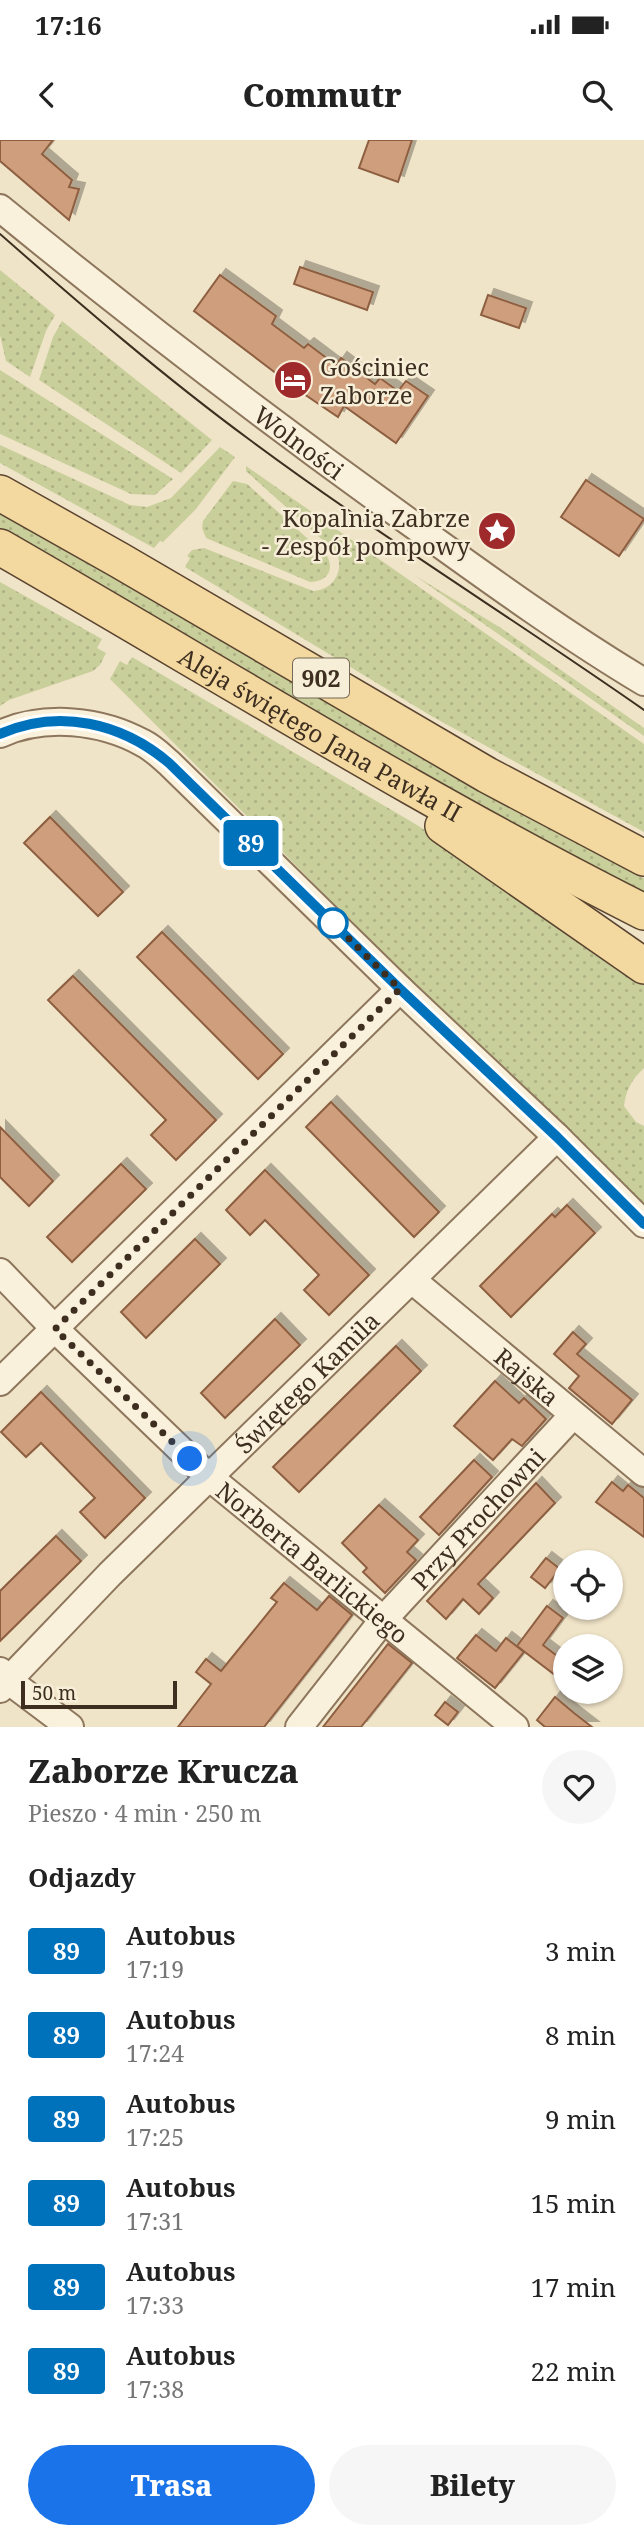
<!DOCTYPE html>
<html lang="pl">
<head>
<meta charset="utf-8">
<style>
	:root { --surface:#fff; --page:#f6f6f6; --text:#222; --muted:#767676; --accent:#1a73e8 }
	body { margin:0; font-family:"Noto Serif",serif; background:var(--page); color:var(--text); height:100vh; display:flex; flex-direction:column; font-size:26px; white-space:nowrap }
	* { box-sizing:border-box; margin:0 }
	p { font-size:23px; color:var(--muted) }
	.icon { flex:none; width:38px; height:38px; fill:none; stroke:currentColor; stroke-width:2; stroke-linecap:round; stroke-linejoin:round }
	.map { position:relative; height:1587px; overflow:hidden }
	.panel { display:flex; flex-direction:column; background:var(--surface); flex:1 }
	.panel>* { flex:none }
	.badge { padding:0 14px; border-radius:5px; font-size:24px; line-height:46px }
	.controls { position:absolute; left:553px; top:1410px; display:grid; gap:14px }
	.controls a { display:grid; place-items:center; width:70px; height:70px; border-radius:50%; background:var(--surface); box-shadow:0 2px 5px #0004; font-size:35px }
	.scale { position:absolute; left:21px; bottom:18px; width:156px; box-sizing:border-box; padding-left:7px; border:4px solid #3d2e20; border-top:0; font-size:19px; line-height:24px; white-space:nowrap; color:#3d2e20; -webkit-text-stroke:5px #f7eed8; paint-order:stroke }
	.you { position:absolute; width:35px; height:35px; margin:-18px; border:5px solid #fff; border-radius:50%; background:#1a73e8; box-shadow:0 0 0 10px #1a73e833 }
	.map>.badge { position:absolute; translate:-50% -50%; box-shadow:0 0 0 4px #fff }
	h2 { padding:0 28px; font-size:26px; line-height:63px }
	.round { display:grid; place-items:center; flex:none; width:74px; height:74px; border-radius:37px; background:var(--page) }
	.headline { display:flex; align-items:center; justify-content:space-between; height:119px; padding:0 28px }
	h1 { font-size:33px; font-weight:800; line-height:52px }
	.button { display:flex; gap:14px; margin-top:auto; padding:14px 28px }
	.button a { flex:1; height:80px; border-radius:42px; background:var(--accent); color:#fff; font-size:28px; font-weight:800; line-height:80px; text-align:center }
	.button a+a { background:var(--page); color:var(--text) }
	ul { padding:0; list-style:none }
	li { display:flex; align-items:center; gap:21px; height:84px; padding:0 28px }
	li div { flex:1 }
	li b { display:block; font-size:26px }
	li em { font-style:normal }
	li .badge { min-width:77px; font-weight:700; text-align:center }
	.status { display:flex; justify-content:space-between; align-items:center; height:49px; padding:0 35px; background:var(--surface); direction:ltr }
	.status svg { height:19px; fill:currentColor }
	header { display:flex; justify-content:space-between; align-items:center; height:91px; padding:0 28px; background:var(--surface); font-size:32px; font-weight:800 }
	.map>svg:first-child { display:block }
</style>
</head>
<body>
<div class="status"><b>17:16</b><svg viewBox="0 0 49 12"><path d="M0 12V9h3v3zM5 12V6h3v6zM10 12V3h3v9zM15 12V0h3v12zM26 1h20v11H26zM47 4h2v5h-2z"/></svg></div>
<header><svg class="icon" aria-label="back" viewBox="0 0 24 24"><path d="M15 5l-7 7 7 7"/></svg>Commutr<svg class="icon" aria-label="search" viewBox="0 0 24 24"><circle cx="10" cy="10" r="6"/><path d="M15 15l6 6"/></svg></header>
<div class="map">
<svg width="644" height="1587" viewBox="0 0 644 1587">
	<defs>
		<pattern id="grass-dots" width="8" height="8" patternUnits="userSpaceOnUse" patternTransform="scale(1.75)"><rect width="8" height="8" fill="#c9cf9b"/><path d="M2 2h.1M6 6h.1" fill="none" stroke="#aeb285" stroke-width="1.8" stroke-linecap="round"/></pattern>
		<filter id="shadow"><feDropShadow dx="6" dy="-6" stdDeviation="0" flood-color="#0004"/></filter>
	</defs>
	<rect width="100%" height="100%" fill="#f0e4c8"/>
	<g fill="url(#grass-dots)">
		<polygon points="0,130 55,175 46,191 30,237 6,221 0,195"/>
		<polygon points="62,181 212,300 181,333 39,240 53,197"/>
		<polygon points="0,230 173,339 155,355 131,354 0,294"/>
		<polygon points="0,305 130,365 147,367 171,358 220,307 235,317 196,369 163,402 160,401 154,408 0,323"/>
		<path d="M 246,326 L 644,604 L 644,692 L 433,577 L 185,427 L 190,418 L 187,416 L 192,410 L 204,408 L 313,451 C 333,450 344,432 337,413 L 246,331 Z"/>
		<path d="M 233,341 L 247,344 L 327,416 C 335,431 326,442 310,442 L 206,398 L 202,388 L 203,381 Z"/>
		<path d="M 0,374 C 217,491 424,626 644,738 L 644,755 L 544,704 L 0,391 Z"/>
		<polygon points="414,435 501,488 644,588 644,596"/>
		<polygon points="0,442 102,499 97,508 106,513 100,525 93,531 9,560 0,566"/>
		<path d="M 132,517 L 417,685 L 644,835 L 644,928 C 632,939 626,950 624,966 L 636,982 L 644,986 L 644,1071 L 467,897 L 110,539 L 120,521 L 127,525 Z"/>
	</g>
	<g fill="#cf9f7d" stroke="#8d5f41" stroke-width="2" filter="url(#shadow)">
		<polygon points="0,0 53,0 42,14 72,40 69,47 79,49 69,80 0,21"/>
		<polygon points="369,0 412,0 398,42 359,28"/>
		<polygon points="300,127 373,152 367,170 294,144"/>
		<polygon points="220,135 276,176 272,184 304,208 308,204 336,225 341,218 375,244 380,238 398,251 406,241 428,256 396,303 344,266 338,277 298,250 194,171"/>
		<polygon points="488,155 526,168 519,188 481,175"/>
		<polygon points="586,340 644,379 619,416 561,377"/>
		<polygon points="50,677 123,752 98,776 24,703"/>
		<polygon points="162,792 283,914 258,939 137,817"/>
		<polygon points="73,836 216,980 176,1020 151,995 166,980 48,860"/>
		<polygon points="331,962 439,1072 414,1097 306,987"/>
		<polygon points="0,987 53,1041 29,1066 0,1037"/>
		<polygon points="121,1024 146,1049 72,1122 47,1097"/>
		<polygon points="265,1030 369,1135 329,1175 304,1150 319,1135 265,1080 250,1095 226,1070"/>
		<polygon points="567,1065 595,1093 511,1177 480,1146 552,1074 555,1077"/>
		<polygon points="195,1099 220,1124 146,1198 121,1172"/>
		<polygon points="275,1179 300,1205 225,1278 201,1253"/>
		<polygon points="573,1192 586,1204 577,1214 632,1260 612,1284 569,1248 579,1236 554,1214"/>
		<polygon points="396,1206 421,1231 299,1352 273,1327"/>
		<polygon points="495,1241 519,1263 524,1258 546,1279 522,1306 512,1299 493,1320 454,1286"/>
		<polygon points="41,1252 145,1358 105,1398 80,1372 95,1358 41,1303 26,1317 1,1292"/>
		<polygon points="474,1320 492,1337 439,1395 420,1377"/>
		<polygon points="612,1342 623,1351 628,1345 644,1358 644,1397 596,1362"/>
		<polygon points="536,1343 555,1363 478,1444 493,1458 479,1474 463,1459 446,1479 427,1461"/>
		<polygon points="379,1365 418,1400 407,1412 416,1420 385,1453 363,1432 367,1428 342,1403"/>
		<polygon points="56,1396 81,1421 0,1501 0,1451"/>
		<polygon points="546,1418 560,1429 545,1448 531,1437"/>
		<polygon points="284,1443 317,1470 329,1456 352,1475 264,1587 178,1587 211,1544 196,1532 206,1519 221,1531 277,1462 271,1458"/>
		<polygon points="547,1466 563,1478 543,1505 565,1522 555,1535 517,1506"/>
		<polygon points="476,1495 496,1511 506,1498 524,1512 495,1548 457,1518"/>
		<polygon points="388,1504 412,1523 381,1562 361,1587 323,1587"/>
		<polygon points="555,1557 574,1573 592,1587 545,1587 537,1580"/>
		<polygon points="445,1562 458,1572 448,1585 435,1575"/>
	</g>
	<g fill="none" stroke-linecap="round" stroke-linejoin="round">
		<defs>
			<g id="minor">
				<path id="s1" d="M 0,68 C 134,178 271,283 412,384 C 487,438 564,494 644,542"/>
				<path d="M 0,594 C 45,574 101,580 143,603 C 153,608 161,616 169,623 L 400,849 L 557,997 L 644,1084"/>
				<path id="s2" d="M 0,1132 L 55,1189 L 209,1337 L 515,1587"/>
				<path id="s3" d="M 412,1140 L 644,1333"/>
				<polyline points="0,1242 400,849"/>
				<polyline points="0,1531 9,1541 70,1587"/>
				<path id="s4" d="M 0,1549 L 110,1434 L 557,997"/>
				<path id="s5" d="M 299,1587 L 383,1480 L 573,1275"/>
			</g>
			<g id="major">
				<polyline points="0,353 119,420 487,635 644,718"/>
				<path id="s6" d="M 0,407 C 214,530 423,661 644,772"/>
				<polyline points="443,686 644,826"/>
			</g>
		</defs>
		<use href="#minor" stroke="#8d765c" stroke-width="30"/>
		<use href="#major" stroke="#5b4430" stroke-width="38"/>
		<use href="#minor" stroke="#faf1dc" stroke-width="26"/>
		<use href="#major" stroke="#f3d9a0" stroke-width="35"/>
		<path stroke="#3d2e20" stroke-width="2" d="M 0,94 C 81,165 163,236 250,300 C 378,395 514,479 644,570"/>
	</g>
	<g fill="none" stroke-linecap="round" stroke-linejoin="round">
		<defs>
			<path id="line" d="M 0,594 C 59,568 122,583 169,623 L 400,849 L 557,997 L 644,1084"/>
		</defs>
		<use href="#line" stroke="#fff" stroke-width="16"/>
		<use href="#line" stroke="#0072bc" stroke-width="10"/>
		<polyline stroke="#3d2e20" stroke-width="7" stroke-dasharray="0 12.6" points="190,1319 55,1189 400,849 333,783"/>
	</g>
	<defs>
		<symbol id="hotel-disc" viewBox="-11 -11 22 22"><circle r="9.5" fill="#9e2a2b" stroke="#f7eed8"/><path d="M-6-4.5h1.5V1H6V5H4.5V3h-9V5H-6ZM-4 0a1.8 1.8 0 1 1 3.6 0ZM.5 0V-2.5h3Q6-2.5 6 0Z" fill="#fff"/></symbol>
		<symbol id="sight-disc" viewBox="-11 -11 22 22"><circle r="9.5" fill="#9e2a2b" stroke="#f7eed8"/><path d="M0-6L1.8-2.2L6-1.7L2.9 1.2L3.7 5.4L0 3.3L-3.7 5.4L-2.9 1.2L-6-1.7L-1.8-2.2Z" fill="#fff"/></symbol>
	</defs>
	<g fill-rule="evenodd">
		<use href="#hotel-disc" x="271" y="218" width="44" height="44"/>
		<use href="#sight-disc" x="475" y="369" width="44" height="44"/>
	</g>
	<circle fill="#fff" stroke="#0072bc" stroke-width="3.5" cx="333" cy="783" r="14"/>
	<g text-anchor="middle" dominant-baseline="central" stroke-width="5" stroke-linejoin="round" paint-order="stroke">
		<rect fill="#f7eed8" stroke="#756857" stroke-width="2" x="293" y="518.5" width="56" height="39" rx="5"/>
		<g font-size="23" font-weight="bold" fill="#3d2e20">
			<text x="321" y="538">902</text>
		</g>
		<g font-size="24" fill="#3d2e20" stroke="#f7eed8" text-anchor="start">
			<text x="320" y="226">Gościniec<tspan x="320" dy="28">Zaborze</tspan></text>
			<text x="470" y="377" text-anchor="end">Kopalnia Zabrze<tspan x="470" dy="28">- Zespół pompowy</tspan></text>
		</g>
		<g font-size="24" fill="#3d2e20" stroke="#f7eed8">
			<text stroke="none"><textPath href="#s1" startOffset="380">Wolności</textPath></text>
			<text stroke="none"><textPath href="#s6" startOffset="371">Aleja świętego Jana Pawła II</textPath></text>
			<text stroke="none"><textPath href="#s3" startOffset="150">Rajska</textPath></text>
			<text stroke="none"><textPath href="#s4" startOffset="434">Świętego Kamila</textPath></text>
			<text stroke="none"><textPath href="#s5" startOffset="275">Przy Prochowni</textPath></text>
			<text stroke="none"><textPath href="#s2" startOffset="427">Norberta Barlickiego</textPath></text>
		</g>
	</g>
</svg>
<div class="controls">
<a><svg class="icon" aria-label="locate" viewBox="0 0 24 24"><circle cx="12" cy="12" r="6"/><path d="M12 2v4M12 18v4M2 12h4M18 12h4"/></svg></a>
<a><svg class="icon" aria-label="layers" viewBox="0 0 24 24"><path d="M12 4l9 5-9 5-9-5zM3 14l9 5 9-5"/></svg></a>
</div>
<div class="scale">50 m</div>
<div class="you" style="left:190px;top:1319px"></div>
<b class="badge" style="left:251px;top:703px;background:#0072bc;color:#fff">89</b>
</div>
<section class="panel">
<div class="headline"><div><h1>Zaborze Krucza</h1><p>Pieszo · 4 min · 250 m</p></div><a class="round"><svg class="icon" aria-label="heart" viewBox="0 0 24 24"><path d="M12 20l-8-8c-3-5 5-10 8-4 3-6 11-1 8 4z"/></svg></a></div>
<h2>Odjazdy</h2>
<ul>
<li><span class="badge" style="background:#0072bc;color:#fff">89</span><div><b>Autobus</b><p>17:19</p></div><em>3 min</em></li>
<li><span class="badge" style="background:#0072bc;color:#fff">89</span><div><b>Autobus</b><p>17:24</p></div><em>8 min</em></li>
<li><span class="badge" style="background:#0072bc;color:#fff">89</span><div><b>Autobus</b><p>17:25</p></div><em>9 min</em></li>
<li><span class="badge" style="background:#0072bc;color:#fff">89</span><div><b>Autobus</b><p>17:31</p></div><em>15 min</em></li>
<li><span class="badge" style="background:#0072bc;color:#fff">89</span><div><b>Autobus</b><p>17:33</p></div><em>17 min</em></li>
<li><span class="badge" style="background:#0072bc;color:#fff">89</span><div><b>Autobus</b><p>17:38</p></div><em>22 min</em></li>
</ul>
<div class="button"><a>Trasa</a><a>Bilety</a></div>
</section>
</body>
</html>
